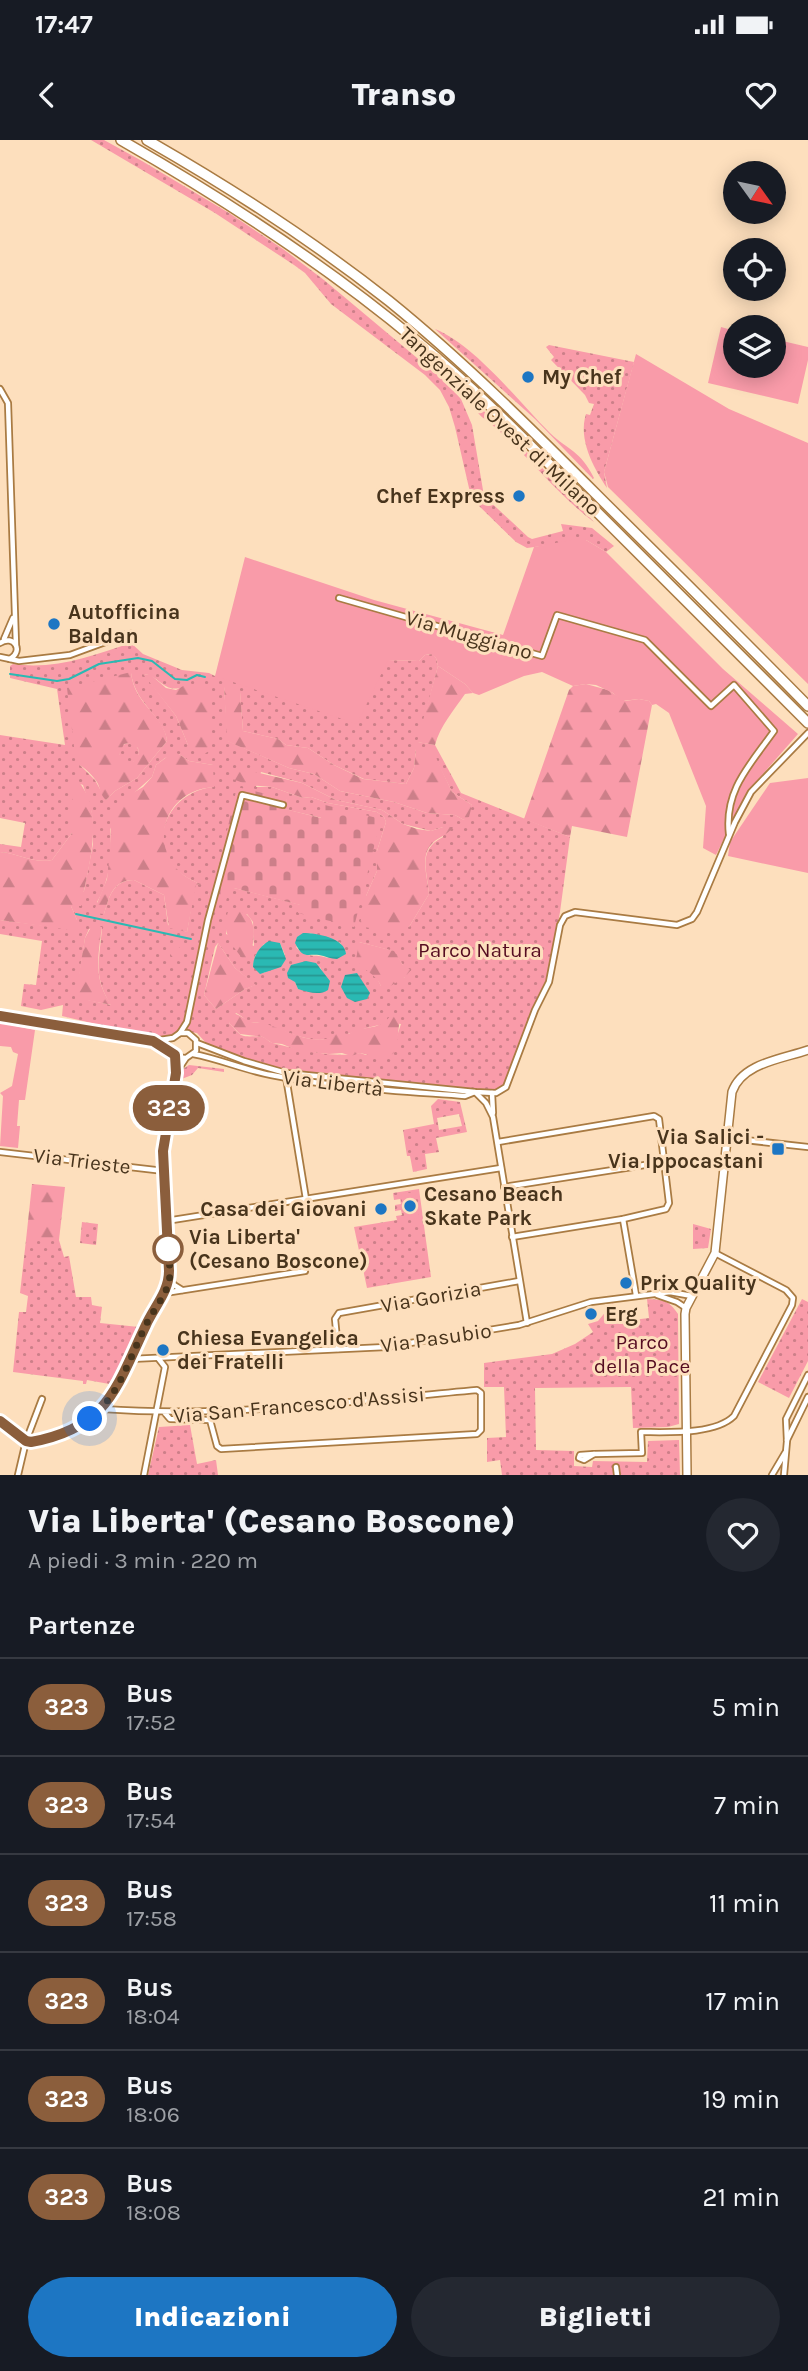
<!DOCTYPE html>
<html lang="it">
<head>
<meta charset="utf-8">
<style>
	:root { --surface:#171b24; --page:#242831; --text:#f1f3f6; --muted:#9ea1a6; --line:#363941; --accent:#1d76c3 }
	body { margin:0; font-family:Karla,sans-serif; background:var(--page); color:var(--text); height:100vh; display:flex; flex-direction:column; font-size:26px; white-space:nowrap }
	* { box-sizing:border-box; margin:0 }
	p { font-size:23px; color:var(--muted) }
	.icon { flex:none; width:38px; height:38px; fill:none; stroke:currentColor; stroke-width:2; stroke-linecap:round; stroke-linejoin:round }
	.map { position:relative; height:1335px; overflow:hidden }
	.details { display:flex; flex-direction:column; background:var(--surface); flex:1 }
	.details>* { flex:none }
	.badge { padding:0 14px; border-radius:23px; font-size:24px; line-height:46px }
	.needle { width:46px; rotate:123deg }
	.tools { position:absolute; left:723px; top:21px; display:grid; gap:14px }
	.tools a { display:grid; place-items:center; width:63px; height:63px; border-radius:50%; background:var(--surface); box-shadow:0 4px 18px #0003; font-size:35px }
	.you { position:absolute; width:35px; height:35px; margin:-18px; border:5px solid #fff; border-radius:50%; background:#1a73e8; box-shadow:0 0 0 10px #1a73e833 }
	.map>.badge { position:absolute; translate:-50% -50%; box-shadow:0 0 0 4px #fff }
	h2 { padding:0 28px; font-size:26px; line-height:63px }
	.round { display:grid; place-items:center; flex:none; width:74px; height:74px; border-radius:37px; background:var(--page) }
	.head { display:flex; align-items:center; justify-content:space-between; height:119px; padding:0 28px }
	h1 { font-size:33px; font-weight:800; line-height:52px }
	.cta { display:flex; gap:14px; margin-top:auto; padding:14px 28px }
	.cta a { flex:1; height:80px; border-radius:42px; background:var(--accent); color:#fff; font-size:28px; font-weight:800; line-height:80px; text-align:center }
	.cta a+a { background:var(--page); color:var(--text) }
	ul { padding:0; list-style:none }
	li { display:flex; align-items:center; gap:21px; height:98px; padding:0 28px; border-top:2px solid var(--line) }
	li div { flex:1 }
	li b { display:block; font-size:26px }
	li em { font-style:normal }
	li .badge { min-width:77px; font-weight:700; text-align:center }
	.status { display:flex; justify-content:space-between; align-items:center; height:49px; padding:0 35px; background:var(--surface); direction:ltr }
	.status svg { height:19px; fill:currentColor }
	header { display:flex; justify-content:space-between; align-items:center; height:91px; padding:0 28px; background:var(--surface); font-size:32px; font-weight:800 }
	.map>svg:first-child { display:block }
</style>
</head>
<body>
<div class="status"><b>17:47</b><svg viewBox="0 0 49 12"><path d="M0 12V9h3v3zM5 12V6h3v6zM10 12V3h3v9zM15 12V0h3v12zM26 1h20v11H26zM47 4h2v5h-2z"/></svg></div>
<header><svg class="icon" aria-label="back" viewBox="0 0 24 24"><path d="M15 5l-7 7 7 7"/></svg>Transo<svg class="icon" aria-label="heart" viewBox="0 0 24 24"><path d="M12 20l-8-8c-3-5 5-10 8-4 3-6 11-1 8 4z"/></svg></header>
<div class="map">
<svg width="808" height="1335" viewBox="0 0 808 1335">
	<defs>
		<pattern id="grass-dots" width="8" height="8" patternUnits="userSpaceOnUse" patternTransform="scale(1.75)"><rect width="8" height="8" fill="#f99ba9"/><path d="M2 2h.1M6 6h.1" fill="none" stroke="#cc7f89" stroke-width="1.8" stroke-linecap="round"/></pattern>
		<pattern id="forest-firs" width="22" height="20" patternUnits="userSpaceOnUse" patternTransform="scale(1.75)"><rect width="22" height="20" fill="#f99ba9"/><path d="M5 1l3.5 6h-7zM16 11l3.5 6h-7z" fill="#cc7f89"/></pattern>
		<pattern id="cemetery-stones" width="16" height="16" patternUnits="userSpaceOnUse" patternTransform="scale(1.75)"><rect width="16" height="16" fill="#f99ba9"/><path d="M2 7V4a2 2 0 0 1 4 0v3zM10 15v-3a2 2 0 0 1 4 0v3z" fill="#cc7f89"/></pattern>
		<pattern id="water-rules" width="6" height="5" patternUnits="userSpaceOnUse" patternTransform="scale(1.75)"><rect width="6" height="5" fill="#2ab9b3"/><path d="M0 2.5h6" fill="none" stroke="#269791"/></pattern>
	</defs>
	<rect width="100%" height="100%" fill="#fddfbd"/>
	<g fill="url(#grass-dots)" fill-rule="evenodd">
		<polygon points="91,0 104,0 142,21 229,73 283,109 324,140 441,238 461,259 472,285 484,356 528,397 532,399 563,391 561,384 592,388 614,406 606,412 586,400 527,408 516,402 474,361 469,348 455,287 449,267 440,250 425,235 331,164 305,133 294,125 215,73"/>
		<path d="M 435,189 C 475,205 518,261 550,293 C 569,311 580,310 594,338 L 593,339 L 535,279 Z"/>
		<path d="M 549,205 L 634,222 L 604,332 L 607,348 C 593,327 578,299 586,274 L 590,275 L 594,264 L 589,263 L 585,255 L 551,220 L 554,217 L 546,207 Z"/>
		<path d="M 471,259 L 522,307 L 594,382 C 559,356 532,320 499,291 C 486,278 478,278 470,260 Z"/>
		<path d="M 131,503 L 143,514 L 182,530 L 209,533 L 215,536 L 388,520 L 419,521 L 425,515 L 432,514 L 436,518 L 438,526 L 418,602 L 435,605 L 461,653 L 570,697 L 560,772 L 549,833 L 506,943 L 500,949 L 482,951 L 286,931 L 245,919 L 206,903 L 197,893 L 178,890 L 172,896 L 154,898 L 62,876 L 63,865 L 41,870 L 21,866 L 24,844 L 36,845 L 42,801 L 0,794 L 0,780 L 77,790 L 77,780 L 71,766 L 84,751 L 93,704 L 92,673 L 83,645 L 72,641 L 72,693 L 52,720 C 33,724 18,713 0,712 L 0,704 L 21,707 L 25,683 L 0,678 L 0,595 L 65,605 L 57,549 L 10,538 L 10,526 L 13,524 C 55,530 92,516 131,503 ZM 131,533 C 135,564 165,578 167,601 L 137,638 L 115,651 L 106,660 L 95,640 L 80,625 ZM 144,534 C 160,536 164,554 183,547 L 188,605 L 176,576 ZM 224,547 L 240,552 L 243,591 L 278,599 L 286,605 L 308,608 L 334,625 L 364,639 L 406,644 L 414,628 L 416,609 L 431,609 L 452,652 L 472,665 L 464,680 L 455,675 L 427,673 L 394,662 L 340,651 L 314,634 L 289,628 L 228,601 ZM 179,614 L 189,621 L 213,625 L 213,647 C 173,651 146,695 176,729 C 183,736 191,740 200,744 L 195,745 L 187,792 L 168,785 L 164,755 L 134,740 C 113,740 109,757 104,774 L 97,762 C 109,743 113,712 110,689 L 134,653 L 152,637 L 156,625 L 165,618 ZM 261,632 L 302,643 L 336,660 L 382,670 L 403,684 L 431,691 L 443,687 L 443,697 C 417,710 427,730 429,754 L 409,787 L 366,756 L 377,731 L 377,711 L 386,682 L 384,677 L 377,672 L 328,663 L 311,657 L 303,658 L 272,647 L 256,647 ZM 287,659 L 284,669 L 322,678 L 326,665 L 299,773 L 301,765 L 234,748 L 236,720 L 208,756 L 212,743 L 215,743 L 231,680 ZM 247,774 L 253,782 L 254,806 L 226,794 L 227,788 ZM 102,787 C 100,819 92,835 111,865 L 88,860 L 79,838 L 85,798 L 89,789 ZM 310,793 L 341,803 L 328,818 C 314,813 308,820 296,807 ZM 359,802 L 393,811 L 403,825 L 405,837 L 381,846 ZM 218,803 L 235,828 L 255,845 L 245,849 L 216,869 L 204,855 L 215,807 ZM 280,803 L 285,815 L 264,833 L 253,827 L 255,816 L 264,804 ZM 320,827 L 322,831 L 311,851 L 298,849 L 295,842 ZM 236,873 C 241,875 246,881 249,882 C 253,883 257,882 260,883 C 281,889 306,903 328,899 C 353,895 375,881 401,884 L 396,899 L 366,915 L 360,913 C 339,919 294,909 273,903 C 267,901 268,899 263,897 C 256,895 248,898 241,895 C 237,892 232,886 229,883 Z"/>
		<circle cx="129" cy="613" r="10"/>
		<polygon points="189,925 224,929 224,932 198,928 192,935 179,940 183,929"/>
		<path d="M 438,959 L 460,962 L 467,992 L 436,998 L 439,1012 L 425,1014 L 427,1029 L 413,1032 L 410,1016 L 407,1016 L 403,990 L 434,984 L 431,966 ZM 459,974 L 462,986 L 439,990 L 437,978 Z"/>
		<polygon points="419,1049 431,1137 367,1148 354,1087 397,1080 396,1076 402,1075 401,1070 395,1071 395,1065 401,1064 400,1059 394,1060 393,1053"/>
		<polygon points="82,1082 98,1084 96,1105 80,1103"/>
		<polygon points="693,1084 711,1089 708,1108 693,1109"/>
		<polygon points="26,1100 59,1100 64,1117 69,1116 76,1157 91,1157 92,1165 102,1167 100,1183 139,1187 115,1245 87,1240 86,1244 83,1244 83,1241 13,1232 19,1172 26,1172 28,1156 20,1153"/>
		<path d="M 647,1159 C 663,1160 669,1160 678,1174 L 679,1284 L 668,1287 L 633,1288 L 631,1247 L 535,1248 L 536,1310 L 574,1311 L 574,1326 L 592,1327 L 593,1321 L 647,1322 L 648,1301 L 679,1300 L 680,1335 L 502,1335 L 500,1320 L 487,1322 L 487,1298 L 506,1297 L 504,1247 L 484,1247 L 484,1223 L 552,1214 L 575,1204 L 593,1192 L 588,1184 L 598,1181 L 613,1163 L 616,1182 L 649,1178 Z"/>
		<polygon points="802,1159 808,1162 808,1221 789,1258 758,1242"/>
		<polygon points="190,1285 197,1324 216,1320 218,1335 148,1335 159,1287"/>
	</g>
	<g fill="url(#forest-firs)" fill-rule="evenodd">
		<path d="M 438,526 L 465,544 L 473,553 L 465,554 C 454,570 440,586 435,605 L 417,602 Z"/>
		<path d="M 131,532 C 134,566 165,575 167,601 L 137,638 L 115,651 L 106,660 C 100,654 101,651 98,644 C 94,636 84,627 76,623 L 67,548 ZM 129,603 L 138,608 L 139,614 L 133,622 L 127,622 L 119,614 L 124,604 Z"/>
		<polygon points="143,534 151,535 166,548 176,550 185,545 209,547 211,610 204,614 188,605 176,576"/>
		<polygon points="586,544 608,550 625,561 639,559 649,561 652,565 627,697 572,686 570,697 524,679 569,550 573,546"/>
		<polygon points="224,546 240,551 243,591 278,599 286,605 308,608 334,625 363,639 406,644 414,628 416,609 432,609 452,652 472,665 469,677 464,680 455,675 427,673 394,662 340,651 314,634 289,628 227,601"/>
		<path d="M 172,613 L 179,614 L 189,621 L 213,625 L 214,647 C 155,651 145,725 201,744 L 196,745 L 187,792 L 169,788 L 164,755 L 134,740 C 112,740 109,758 104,774 L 93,773 L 107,739 L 111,700 L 110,675 L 113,670 L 121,660 L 143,647 L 152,637 L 156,625 Z"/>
		<path d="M 238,628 L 302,643 L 336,660 L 382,670 L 403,684 L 417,689 L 431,691 L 443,687 L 453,687 C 447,696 437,697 431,705 C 420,717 428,739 429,754 L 409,787 L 394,792 L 364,787 L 360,784 L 366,756 L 377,731 L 377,711 L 386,682 L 384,677 L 377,672 L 328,663 L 311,657 L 303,658 L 272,647 L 248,645 L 233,639 L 234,630 Z"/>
		<path d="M 76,639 C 107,670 88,728 81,766 L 71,766 L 77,780 L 77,791 L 0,780 L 0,712 C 18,713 33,724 52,720 L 72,693 L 72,640 Z"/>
		<path d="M 229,769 C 234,770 242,771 246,774 C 259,783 254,812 245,822 C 231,804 220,792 229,769 Z"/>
		<path d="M 91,787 L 102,787 C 98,815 93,841 112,865 L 75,858 L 85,798 Z"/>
		<path d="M 359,802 L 394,811 L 403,825 L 411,830 L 405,837 L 389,847 L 381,846 C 375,833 364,831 356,820 Z"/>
		<polygon points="218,803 235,828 256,845 245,849 216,869 204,855"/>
		<polygon points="172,804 183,809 182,822 175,820 171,815"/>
		<path d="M 232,873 C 240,874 245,880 251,882 C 255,883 259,882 263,883 C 284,889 310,906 333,897 L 336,893 L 349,894 C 362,884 378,893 391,875 L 400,877 L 397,902 L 393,914 L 377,917 L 360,913 L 351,916 L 342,913 L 329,914 L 299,911 L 282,904 L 272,903 L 263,897 L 240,894 L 229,883 Z"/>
		<polygon points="32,1044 65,1047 59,1100 26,1100"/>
	</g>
	<polygon fill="url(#cemetery-stones)" points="237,647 287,659 285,669 321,678 325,665 381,679 354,787 298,773 300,765 230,747 226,761 208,756 211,743 215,743"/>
	<g fill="#f99ba9">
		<polygon points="721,187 735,191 735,226 774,226 774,199 808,207 808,220 798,264 708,243"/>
		<polygon points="636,214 729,269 808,303 808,544 608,347 604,332"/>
		<polygon points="577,399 586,400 606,412 723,529 798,594 747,652 716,715 703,708 706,666 669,573 656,564 652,565 649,561 639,559 622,561 613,553 596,545 586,544 573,546 542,532 524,536 479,555 473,553 465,544 438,526 436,518 431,514 425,515 419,521 388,520 357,584 215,536 245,417 374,460 503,495 534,407"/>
		<polygon points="808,638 808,733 728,716 730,702 770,643"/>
		<polygon points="0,883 35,890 25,960 19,960 17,986 20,986 18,1008 0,1006 3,956 0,953 12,946 18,914 13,912 11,907 0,906"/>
		<polygon points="415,1052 419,1078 405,1080 401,1054"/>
	</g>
	<g fill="url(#water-rules)">
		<path d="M 303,793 C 317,793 345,798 346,814 L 337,819 C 331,819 325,816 319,815 C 306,814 303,819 295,803 L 297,797 Z"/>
		<path d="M 269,801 L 280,803 L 286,819 L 281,827 L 260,834 L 253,827 C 253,816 260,806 269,801 Z"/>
		<path d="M 306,821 L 316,823 L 330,841 L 328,850 C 319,856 308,852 298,849 L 295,842 L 288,838 L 287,833 L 291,825 Z"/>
		<polygon points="357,833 370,853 367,859 355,862 347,858 341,847 345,835"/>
	</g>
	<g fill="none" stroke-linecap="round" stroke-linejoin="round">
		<g stroke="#2ab9b3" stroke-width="2">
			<polyline points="10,534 57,541 69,539 99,524 138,518 152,521 175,539 187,540 197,535 205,537"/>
			<polyline points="76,774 191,799"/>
		</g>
		<defs>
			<g id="street">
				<polyline points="0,249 8,263 16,505"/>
				<path d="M 339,458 L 542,516 L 557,475 L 645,500 L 711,566 L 734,545 L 774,591 C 750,625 724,650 729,694"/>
				<polyline points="4,499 13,478"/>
				<path d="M 0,503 C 14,494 24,511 10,519 L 0,517"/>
				<polyline points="10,519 19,521 70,515 130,493"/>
				<polyline points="0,876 153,901 173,898 180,893 188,893 196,900 196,911 186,918 176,933"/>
				<polyline points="180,893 187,882 208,780 242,655 283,665"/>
				<polyline points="154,901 177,917 185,918"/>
				<polyline points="197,903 244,921 286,933 475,952 496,953 506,947 535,870 549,842 560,785 565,776 575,772 677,785 692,779 697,772 735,682 751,652 808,593"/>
				<path d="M 193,914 C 220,919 244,930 271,935 C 335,948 400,951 465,956 L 475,952 L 486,963 L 493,977 L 527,1183"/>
				<polyline points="286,937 306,1059"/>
				<polyline points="492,953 493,973"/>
				<polyline points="727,998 808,1007"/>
				<polyline points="498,1002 654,976 659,979 669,1063 666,1069 623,1079 512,1097"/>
				<polyline points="0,1012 164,1031"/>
				<polyline points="504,1047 664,1022"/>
				<polyline points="623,1079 636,1155"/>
				<polyline points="166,1081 501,1028"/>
				<polyline points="169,1137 174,1145 182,1150"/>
				<polyline points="165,1153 305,1131"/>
				<polyline points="657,1155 677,1162 686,1168"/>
				<polyline points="338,1209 335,1179 339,1173 519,1141"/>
				<polyline points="131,1219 386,1207 519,1185 591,1162 670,1152 692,1156"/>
				<path d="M 103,1269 C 227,1278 353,1261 477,1250 L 481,1253 L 481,1290 L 477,1294 L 221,1309 L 217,1306 L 210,1280 L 170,1279 L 164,1272"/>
				<polyline points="0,1281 26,1301"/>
				<polyline points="787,1300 808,1257"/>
				<path d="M 26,1301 C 37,1302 47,1298 57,1295 C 113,1277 123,1233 146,1185 C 154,1167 169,1152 169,1131 L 163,1011 L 176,933 L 175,915"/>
				<path d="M 594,1314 L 642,1313 L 641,1292 C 667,1292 715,1295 734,1276 L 792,1165 L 793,1158 L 786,1150 L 715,1113"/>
				<polygon points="594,1314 584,1320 579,1318 580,1315"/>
				<polyline points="616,1327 617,1335"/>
				<polyline points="18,1335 26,1301 42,1259"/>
				<polyline points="144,1335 165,1227 158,1218"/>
				<polyline points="772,1335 785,1313"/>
				<polyline points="784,1335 787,1301 786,1279 808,1235"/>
			</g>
			<path id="secondary" d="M 687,1335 L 685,1174 L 686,1168 L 715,1113 L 732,952 C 742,923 782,919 808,910"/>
			<g id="highway">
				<path d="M 121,0 C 226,60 326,125 418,202 C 477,250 530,305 583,358 C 658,433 733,508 808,583"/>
				<path d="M 147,0 C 231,48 313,101 389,161 C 468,225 538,296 609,367 C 676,433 742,499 808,566"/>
			</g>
		</defs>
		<use href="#street" stroke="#a97b43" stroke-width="8"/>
		<use href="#secondary" stroke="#a97b43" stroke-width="10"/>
		<use href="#highway" stroke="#a97b43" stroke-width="12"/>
		<use href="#street" stroke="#fff" stroke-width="4.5"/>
		<use href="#secondary" stroke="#fff" stroke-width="7"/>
		<use href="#highway" stroke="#fff" stroke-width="9"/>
	</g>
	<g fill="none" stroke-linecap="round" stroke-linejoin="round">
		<defs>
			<path id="line" d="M 0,876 L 153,901 L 175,915 L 176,933 L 163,1011 L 169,1131 C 169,1152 154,1167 146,1185 C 116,1248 108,1288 31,1302 L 26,1301 L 0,1281"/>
		</defs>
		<use href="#line" stroke="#fff" stroke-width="16"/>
		<use href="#line" stroke="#8b5e3c" stroke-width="10"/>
		<path stroke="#48341c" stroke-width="7" stroke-dasharray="0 12.6" d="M 90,1279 C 121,1254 130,1215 148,1181 C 155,1168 165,1156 169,1142 C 171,1132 169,1119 168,1109"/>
	</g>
	<g fill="#1d76c3" stroke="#fddfbd" stroke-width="2.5">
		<circle cx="528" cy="237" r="7"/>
		<circle cx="519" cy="356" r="7"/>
		<circle cx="54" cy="484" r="7"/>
		<rect x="771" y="1002" width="14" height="14" rx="3.5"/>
		<circle cx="410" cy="1066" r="7"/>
		<circle cx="381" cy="1069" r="7"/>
		<circle cx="626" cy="1143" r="7"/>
		<circle cx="591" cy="1174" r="7"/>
		<circle cx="163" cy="1210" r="7"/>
	</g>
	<circle fill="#fff" stroke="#8b5e3c" stroke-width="3.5" cx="168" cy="1109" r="14"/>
	<g text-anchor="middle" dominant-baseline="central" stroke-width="6" stroke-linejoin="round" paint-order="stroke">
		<g font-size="21" font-weight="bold" fill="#48341c" stroke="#fddfbd" text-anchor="start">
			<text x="542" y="237">My Chef</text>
			<text x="505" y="356" text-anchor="end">Chef Express</text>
			<text x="68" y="472">Autofficina<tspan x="68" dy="24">Baldan</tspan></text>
			<text x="764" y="997" text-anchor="end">Via Salici -<tspan x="764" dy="24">Via Ippocastani</tspan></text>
			<text x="424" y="1054">Cesano Beach<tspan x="424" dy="24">Skate Park</tspan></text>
			<text x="367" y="1069" text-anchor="end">Casa dei Giovani</text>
			<text x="640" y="1143">Prix Quality</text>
			<text x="605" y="1174">Erg</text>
			<text x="177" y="1198">Chiesa Evangelica<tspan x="177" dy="24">dei Fratelli</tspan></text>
		</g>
		<g font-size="21" fill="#48341c" stroke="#fddfbd">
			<text transform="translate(500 281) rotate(43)">Tangenziale Ovest di Milano</text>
			<text transform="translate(469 495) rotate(16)">Via Muggiano</text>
			<text transform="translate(333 943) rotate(7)">Via Libertà</text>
			<text transform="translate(82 1021) rotate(7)">Via Trieste</text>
			<text transform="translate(431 1157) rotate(-10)">Via Gorizia</text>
			<text transform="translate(436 1198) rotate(-8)">Via Pasubio</text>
			<text transform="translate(299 1265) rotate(-5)">Via San Francesco d'Assisi</text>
		</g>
		<g font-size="21" fill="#550c21" stroke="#fddfbd">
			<text x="480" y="810">Parco Natura</text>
			<text x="642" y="1202">Parco<tspan x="642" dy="24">della Pace</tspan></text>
		</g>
		<g font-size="21" font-weight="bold" fill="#48341c" stroke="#fddfbd" text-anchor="start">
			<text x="189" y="1097">Via Liberta'<tspan x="189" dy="24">(Cesano Boscone)</tspan></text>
		</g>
	</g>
</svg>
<div class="tools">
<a><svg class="needle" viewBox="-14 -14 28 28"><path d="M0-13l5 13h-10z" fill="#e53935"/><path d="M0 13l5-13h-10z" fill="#9ea1a6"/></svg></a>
<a><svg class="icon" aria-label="locate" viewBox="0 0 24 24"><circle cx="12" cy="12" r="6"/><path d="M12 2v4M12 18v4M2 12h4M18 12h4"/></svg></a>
<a><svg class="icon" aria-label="layers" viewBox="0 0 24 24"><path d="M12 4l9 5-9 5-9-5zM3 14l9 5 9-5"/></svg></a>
</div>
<div class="you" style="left:90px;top:1279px"></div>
<b class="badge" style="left:169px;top:968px;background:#8b5e3c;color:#fff">323</b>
</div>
<section class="details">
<div class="head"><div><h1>Via Liberta' (Cesano Boscone)</h1><p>A piedi · 3 min · 220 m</p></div><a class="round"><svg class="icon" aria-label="heart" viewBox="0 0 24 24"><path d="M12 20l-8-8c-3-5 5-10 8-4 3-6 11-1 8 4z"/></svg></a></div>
<h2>Partenze</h2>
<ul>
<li><span class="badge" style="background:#8b5e3c;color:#fff">323</span><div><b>Bus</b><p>17:52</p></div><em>5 min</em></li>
<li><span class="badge" style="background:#8b5e3c;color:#fff">323</span><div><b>Bus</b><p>17:54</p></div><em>7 min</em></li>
<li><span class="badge" style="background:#8b5e3c;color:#fff">323</span><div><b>Bus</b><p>17:58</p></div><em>11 min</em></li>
<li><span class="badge" style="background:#8b5e3c;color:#fff">323</span><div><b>Bus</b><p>18:04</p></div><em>17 min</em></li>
<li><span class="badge" style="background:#8b5e3c;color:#fff">323</span><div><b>Bus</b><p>18:06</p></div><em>19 min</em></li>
<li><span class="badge" style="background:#8b5e3c;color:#fff">323</span><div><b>Bus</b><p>18:08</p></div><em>21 min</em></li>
</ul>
<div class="cta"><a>Indicazioni</a><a>Biglietti</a></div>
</section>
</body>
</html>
